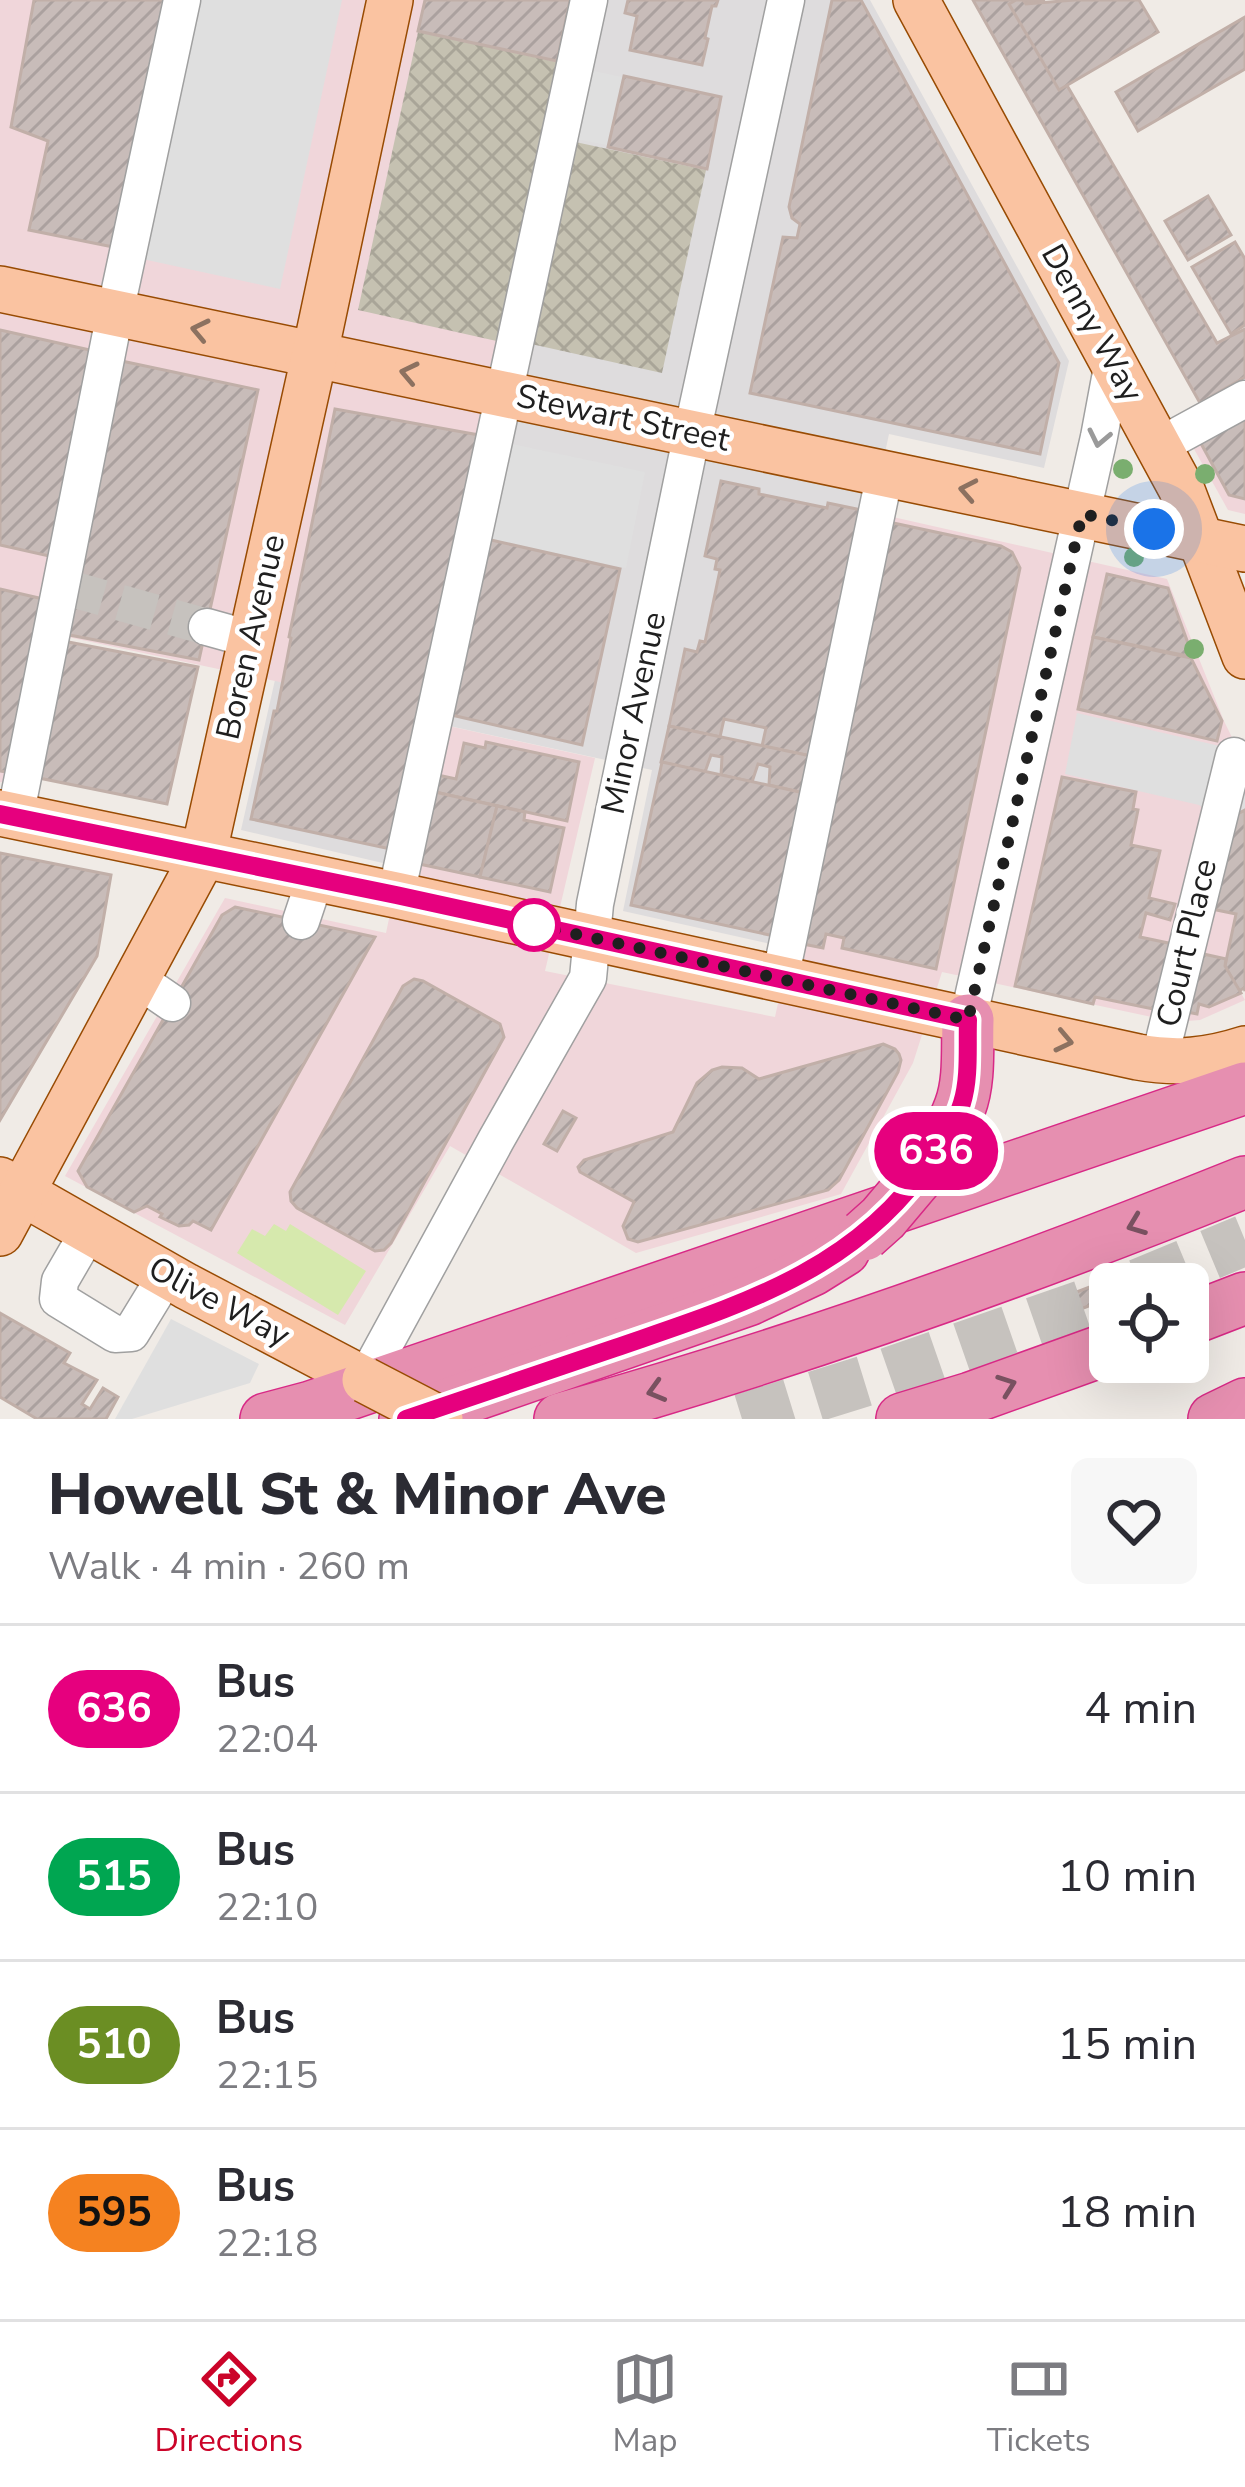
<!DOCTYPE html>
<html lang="en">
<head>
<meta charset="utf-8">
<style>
	:root { --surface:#fff; --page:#f7f7f7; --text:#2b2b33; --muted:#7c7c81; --line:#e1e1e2; --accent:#cb0429 }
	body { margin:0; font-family:"Nunito Sans",sans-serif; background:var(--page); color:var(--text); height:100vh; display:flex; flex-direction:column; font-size:45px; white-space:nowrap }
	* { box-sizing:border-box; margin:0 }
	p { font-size:39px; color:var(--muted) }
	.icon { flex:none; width:66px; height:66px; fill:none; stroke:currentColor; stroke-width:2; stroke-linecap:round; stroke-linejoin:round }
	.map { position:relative; height:1419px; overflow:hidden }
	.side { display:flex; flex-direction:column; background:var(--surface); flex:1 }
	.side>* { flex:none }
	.badge { padding:0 24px; border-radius:39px; font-size:42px; line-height:78px }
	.controls { position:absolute; left:1089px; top:1263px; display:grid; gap:24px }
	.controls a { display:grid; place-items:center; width:120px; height:120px; border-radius:18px; background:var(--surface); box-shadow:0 12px 48px #0002; font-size:60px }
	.you { position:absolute; width:60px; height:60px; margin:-30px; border:9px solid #fff; border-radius:50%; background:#1a73e8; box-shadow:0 0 0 18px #1a73e833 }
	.map>.badge { position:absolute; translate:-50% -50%; box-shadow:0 0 0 6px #fff }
	.round { display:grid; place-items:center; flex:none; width:126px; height:126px; border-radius:18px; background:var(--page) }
	.overview { display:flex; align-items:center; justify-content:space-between; height:204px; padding:0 48px }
	h1 { font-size:57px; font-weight:800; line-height:90px }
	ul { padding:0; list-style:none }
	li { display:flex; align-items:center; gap:36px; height:168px; padding:0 48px; border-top:3px solid var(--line) }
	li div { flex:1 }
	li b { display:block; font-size:45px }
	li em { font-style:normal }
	li .badge { min-width:132px; font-weight:700; text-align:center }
	.dock { display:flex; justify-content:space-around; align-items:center; height:168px; border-top:3px solid var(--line); background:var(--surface); font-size:33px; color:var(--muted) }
	.dock a { display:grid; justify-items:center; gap:6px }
	.dock .current { color:var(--accent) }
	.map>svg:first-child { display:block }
</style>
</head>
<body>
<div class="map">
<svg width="1245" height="1419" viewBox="0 0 1245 1419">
	<defs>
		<pattern id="construction-cross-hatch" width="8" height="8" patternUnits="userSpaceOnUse" patternTransform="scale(3)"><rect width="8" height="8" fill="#c5c1b1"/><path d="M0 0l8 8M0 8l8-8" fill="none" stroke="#a9a598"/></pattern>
		<pattern id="building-hatch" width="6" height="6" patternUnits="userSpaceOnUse" patternTransform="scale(3)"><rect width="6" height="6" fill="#c8bcb9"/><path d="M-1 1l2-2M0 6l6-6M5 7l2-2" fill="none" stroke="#aba19f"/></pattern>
	</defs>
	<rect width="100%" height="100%" fill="#f0ebe6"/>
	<polygon fill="#dedcdd" points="583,0 870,0 1069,361 1044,468 889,434 780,946 623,911 652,770 431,722 400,867 241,830 275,680 429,714"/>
	<g fill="#f0d6da">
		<polygon points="0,0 583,0 430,714 49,633 16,785 0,782"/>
		<polygon points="1245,409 1245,514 1228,510 1189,440"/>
		<polygon points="884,515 1167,579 1224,721 1245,764 1245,810 1220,823 1203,908 1236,914 1225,966 1245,1000 1200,1020 1175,1022 942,972 913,1063 841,1194 636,1253 450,1146 345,1325 65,1176 225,898 386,933 430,722 595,758 545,971 775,1017"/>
	</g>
	<g fill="url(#construction-cross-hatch)">
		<polygon points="418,32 557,62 501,342 358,310"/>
		<polygon points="566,140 706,170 662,373 522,342"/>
	</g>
	<polygon fill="#d6e9ad" points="274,1224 286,1231 290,1224 366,1271 338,1315 237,1253 252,1229 265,1236"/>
	<g fill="#dfdfdf">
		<polygon points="193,0 342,0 280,289 138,258"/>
		<polygon points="580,68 622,77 607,145 565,137"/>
		<polygon points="502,442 645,472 626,568 483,538"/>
		<polygon points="1077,713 1237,750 1245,765 1245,809 1222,822 1199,805 1065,774"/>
		<polygon points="171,1319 259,1364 250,1383 132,1419 115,1419"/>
	</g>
	<g fill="url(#building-hatch)" stroke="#c1afa8" stroke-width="3">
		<polygon points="34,0 175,0 118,248 29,230 48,141 11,127"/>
		<polygon points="425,0 570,0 557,61 418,31"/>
		<polygon points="628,0 718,0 716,6 712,6 705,38 708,39 702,65 630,50 637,16 625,13"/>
		<polygon points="832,0 861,0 1059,363 1040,454 750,393 783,237 797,238 800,224 792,218 789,207"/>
		<polygon points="973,0 1045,0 1019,3 1217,343 1245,329 1245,377 1200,403"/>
		<polygon points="1016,0 1023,0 1026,4 1074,0 1139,0 1158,32 1059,90 1009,4"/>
		<polygon points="1245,17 1245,69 1138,131 1116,92"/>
		<polygon points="624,76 721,97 707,169 608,147"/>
		<polygon points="1208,196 1231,235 1188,260 1165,221"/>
		<polygon points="1235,242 1245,259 1245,325 1231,334 1192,267"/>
		<polygon points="0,330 94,351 49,556 0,545"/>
		<polygon points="117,360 258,390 199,660 59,633"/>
		<polygon points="335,409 479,435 395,850 251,819 274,711 277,711 291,638 289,637"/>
		<polygon points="1245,412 1245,499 1229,495 1198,438"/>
		<polygon points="721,481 759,489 759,494 827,508 828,503 866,511 815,757 762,746 766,728 724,719 720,737 669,726 685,649 697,652 700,641 705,642 720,570 715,569 717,559 705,556"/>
		<polygon points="884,521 1001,546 1012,552 1020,568 936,969 842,948 844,938 826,934 823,948 803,944"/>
		<polygon points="482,538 620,569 582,745 443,713"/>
		<polygon points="1107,574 1168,588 1193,657 1093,637"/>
		<polygon points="0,589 43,599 6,772 0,771"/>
		<polygon points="1093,637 1191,658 1222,721 1217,741 1078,709"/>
		<polygon points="58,640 198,667 167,804 29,776"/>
		<polygon points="669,726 811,756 804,793 769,785 770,767 758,764 752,782 721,775 722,757 711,755 705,772 661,762"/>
		<polygon points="486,742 579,762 567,821 426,790 429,773 456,779 464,743 485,748"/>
		<polygon points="662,762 804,793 774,936 631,905"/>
		<polygon points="1062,777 1136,792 1133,809 1138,810 1131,845 1160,851 1149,898 1175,904 1170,920 1146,913 1140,937 1173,944 1158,1010 1095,997 1093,1004 1015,986"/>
		<polygon points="426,790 497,806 480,877 410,862"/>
		<polygon points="497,806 525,812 524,820 564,828 550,892 480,877"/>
		<polygon points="1245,810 1245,991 1244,988 1239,991 1225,966 1236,914 1202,907 1224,821"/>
		<polygon points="0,853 111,875 97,956 0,1120"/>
		<polygon points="235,907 375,937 211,1230 193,1221 189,1225 179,1226 160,1217 162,1214 147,1206 134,1212 87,1187 78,1171 222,915"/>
		<polygon points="1190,951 1226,959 1225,966 1241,993 1209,1007 1199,1004 1197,1014 1177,1010"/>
		<polygon points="414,979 423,981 500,1024 504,1037 391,1243 384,1250 375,1251 297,1208 291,1201 290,1192 403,986"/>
		<polygon points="883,1044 895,1049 899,1054 901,1060 898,1072 839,1180 828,1190 638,1242 628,1239 623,1226 634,1202 580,1172 578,1167 584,1160 673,1132 697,1083 712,1070 722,1067 742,1068 759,1079"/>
		<polygon points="563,1111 576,1118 557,1151 544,1144"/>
		<polygon points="1116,1277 1118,1284 1110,1284 1110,1298 1078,1310 1071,1294"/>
		<polygon points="0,1313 70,1353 64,1363 97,1380 82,1404 90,1409 103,1388 118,1397 106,1419 37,1419 0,1397"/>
	</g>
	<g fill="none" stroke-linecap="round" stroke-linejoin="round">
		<polyline stroke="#c6c2be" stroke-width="36" stroke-dasharray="36 18" stroke-linecap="butt" points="68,588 207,627"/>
		<g stroke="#c6c2be" stroke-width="51" stroke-dasharray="51 26" stroke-linecap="butt">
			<polyline points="1139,1284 1245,1240"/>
			<polyline points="742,1419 865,1381 1110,1296"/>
		</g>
		<defs>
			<g id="minor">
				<polyline points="1159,446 1245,399"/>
				<polyline points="207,627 250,639"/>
				<polyline points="15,817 115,313 182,0"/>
				<polyline points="396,895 589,0"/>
				<polyline points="301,921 315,879"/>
				<polyline points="137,979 172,1003"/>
				<polyline points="780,979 885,473"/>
				<polyline points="968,1020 1099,437 1113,362"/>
				<polyline points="1159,1061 1234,756"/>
				<polyline points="89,1231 60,1281 58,1299 115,1334 131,1333 167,1274"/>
				<polyline points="365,1380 496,1140 588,978 595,904 692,433 786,0"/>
			</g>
			<g id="major">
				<polyline points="916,0 1181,488 1245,656"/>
				<polyline points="0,289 1245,549"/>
				<path d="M 0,813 L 396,895 L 1138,1057 C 1176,1064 1208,1061 1245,1049"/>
				<polyline points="0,1180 186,1286 365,1380"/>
				<polyline points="0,1233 203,856 315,353 390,0"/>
			</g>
			<g id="highway">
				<path d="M 926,1167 C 939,1148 952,1129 960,1107 C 970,1081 967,1048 968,1020"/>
				<polyline points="1188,1320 1245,1298"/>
				<polyline points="266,1419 311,1407 1245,1088"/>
				<polyline points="405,1419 748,1300 812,1270 844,1250"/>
				<path d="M 560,1419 C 792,1354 1021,1272 1245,1182"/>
				<polyline points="902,1419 971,1398 1110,1348"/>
				<polyline points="1214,1419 1245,1404"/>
			</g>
		</defs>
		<use href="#minor" stroke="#a0a0a0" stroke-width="39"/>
		<use href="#major" stroke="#984b03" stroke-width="48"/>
		<use href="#highway" stroke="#d82986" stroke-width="54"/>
		<use href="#minor" stroke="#fff" stroke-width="36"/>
		<use href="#major" stroke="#fac3a1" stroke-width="45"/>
		<use href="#highway" stroke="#e68fb0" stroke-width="51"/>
		<defs>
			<polyline id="major-bridge" points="365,1380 440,1419"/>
			<polyline id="highway-bridge" points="864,1235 883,1218 926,1167"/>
		</defs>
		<use href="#major-bridge" stroke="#984b03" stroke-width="48" stroke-linecap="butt"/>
		<use href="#highway-bridge" stroke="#d82986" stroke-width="54" stroke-linecap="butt"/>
		<use href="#major-bridge" stroke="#fac3a1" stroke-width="45"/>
		<use href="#highway-bridge" stroke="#e68fb0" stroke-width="51"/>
	</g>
	<g fill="#7aae6f">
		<circle cx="1123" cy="469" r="10"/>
		<circle cx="1205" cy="474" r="10"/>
		<circle cx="1134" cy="557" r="10"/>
		<circle cx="1194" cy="649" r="10"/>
	</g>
	<defs><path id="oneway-chevron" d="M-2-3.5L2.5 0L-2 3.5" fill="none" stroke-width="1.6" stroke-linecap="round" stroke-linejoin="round" transform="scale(3)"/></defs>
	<g stroke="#8c7160">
		<use href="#oneway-chevron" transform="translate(200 330) rotate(-168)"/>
		<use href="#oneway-chevron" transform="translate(409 373) rotate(-168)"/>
		<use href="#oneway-chevron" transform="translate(968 490) rotate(-169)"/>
		<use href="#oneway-chevron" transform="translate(1064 1041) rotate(12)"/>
	</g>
	<use stroke="#9a9a9a" href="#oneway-chevron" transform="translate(1099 438) rotate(102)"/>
	<g stroke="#795160">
		<use href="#oneway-chevron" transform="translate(1136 1225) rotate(159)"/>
		<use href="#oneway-chevron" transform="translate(1007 1385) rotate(-20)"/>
		<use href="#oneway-chevron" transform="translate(656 1391) rotate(164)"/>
	</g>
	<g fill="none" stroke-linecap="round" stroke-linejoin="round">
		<defs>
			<path id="line" d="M 0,814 L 396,895 L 968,1020 C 967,1047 970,1077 962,1103 C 956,1123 943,1141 931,1159 C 856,1272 736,1306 615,1348 C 545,1372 475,1396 406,1419"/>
		</defs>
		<use href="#line" stroke="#fff" stroke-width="27"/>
		<use href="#line" stroke="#e6007e" stroke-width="18"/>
		<polyline stroke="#1f1f1f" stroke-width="12" stroke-dasharray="0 21.6" points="534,925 968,1020 1082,514 1154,529"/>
	</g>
	<circle fill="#fff" stroke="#e6007e" stroke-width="6" cx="534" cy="925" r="24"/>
	<g text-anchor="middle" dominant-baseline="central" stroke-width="9" stroke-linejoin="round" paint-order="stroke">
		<g font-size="33" fill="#1f1f1f" stroke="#fff">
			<text transform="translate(1092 323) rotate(61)">Denny Way</text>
			<text transform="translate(623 418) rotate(12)">Stewart Street</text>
			<text transform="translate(251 637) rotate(-77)">Boren Avenue</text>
			<text transform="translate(634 713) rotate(-78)">Minor Avenue</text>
			<text transform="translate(1187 943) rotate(-77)">Court Place</text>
			<text transform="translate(219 1302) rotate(28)">Olive Way</text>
		</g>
	</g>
</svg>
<div class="controls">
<a><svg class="icon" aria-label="locate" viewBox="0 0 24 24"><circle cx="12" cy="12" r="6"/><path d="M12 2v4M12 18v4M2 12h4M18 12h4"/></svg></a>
</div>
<div class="you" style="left:1154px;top:529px"></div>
<b class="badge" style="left:936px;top:1151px;background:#e6007e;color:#fff">636</b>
</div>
<section class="side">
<div class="overview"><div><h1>Howell St &amp; Minor Ave</h1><p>Walk · 4 min · 260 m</p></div><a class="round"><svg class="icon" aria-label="heart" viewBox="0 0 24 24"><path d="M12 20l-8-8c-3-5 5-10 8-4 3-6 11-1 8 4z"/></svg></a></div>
<ul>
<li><span class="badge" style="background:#e6007e;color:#fff">636</span><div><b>Bus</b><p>22:04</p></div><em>4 min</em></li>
<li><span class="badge" style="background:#00a651;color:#fff">515</span><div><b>Bus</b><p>22:10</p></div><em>10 min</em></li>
<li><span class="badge" style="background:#6b8e23;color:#fff">510</span><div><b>Bus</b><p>22:15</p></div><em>15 min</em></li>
<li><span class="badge" style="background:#f58220;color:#111">595</span><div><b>Bus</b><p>22:18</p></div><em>18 min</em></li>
</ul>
</section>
<nav class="dock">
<a class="current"><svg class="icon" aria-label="directions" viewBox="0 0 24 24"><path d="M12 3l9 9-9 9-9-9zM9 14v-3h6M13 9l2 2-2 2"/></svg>Directions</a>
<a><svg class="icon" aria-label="map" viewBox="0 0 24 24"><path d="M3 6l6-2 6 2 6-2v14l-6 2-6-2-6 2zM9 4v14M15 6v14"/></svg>Map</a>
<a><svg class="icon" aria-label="tickets" viewBox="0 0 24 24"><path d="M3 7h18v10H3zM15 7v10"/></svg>Tickets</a>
</nav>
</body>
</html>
